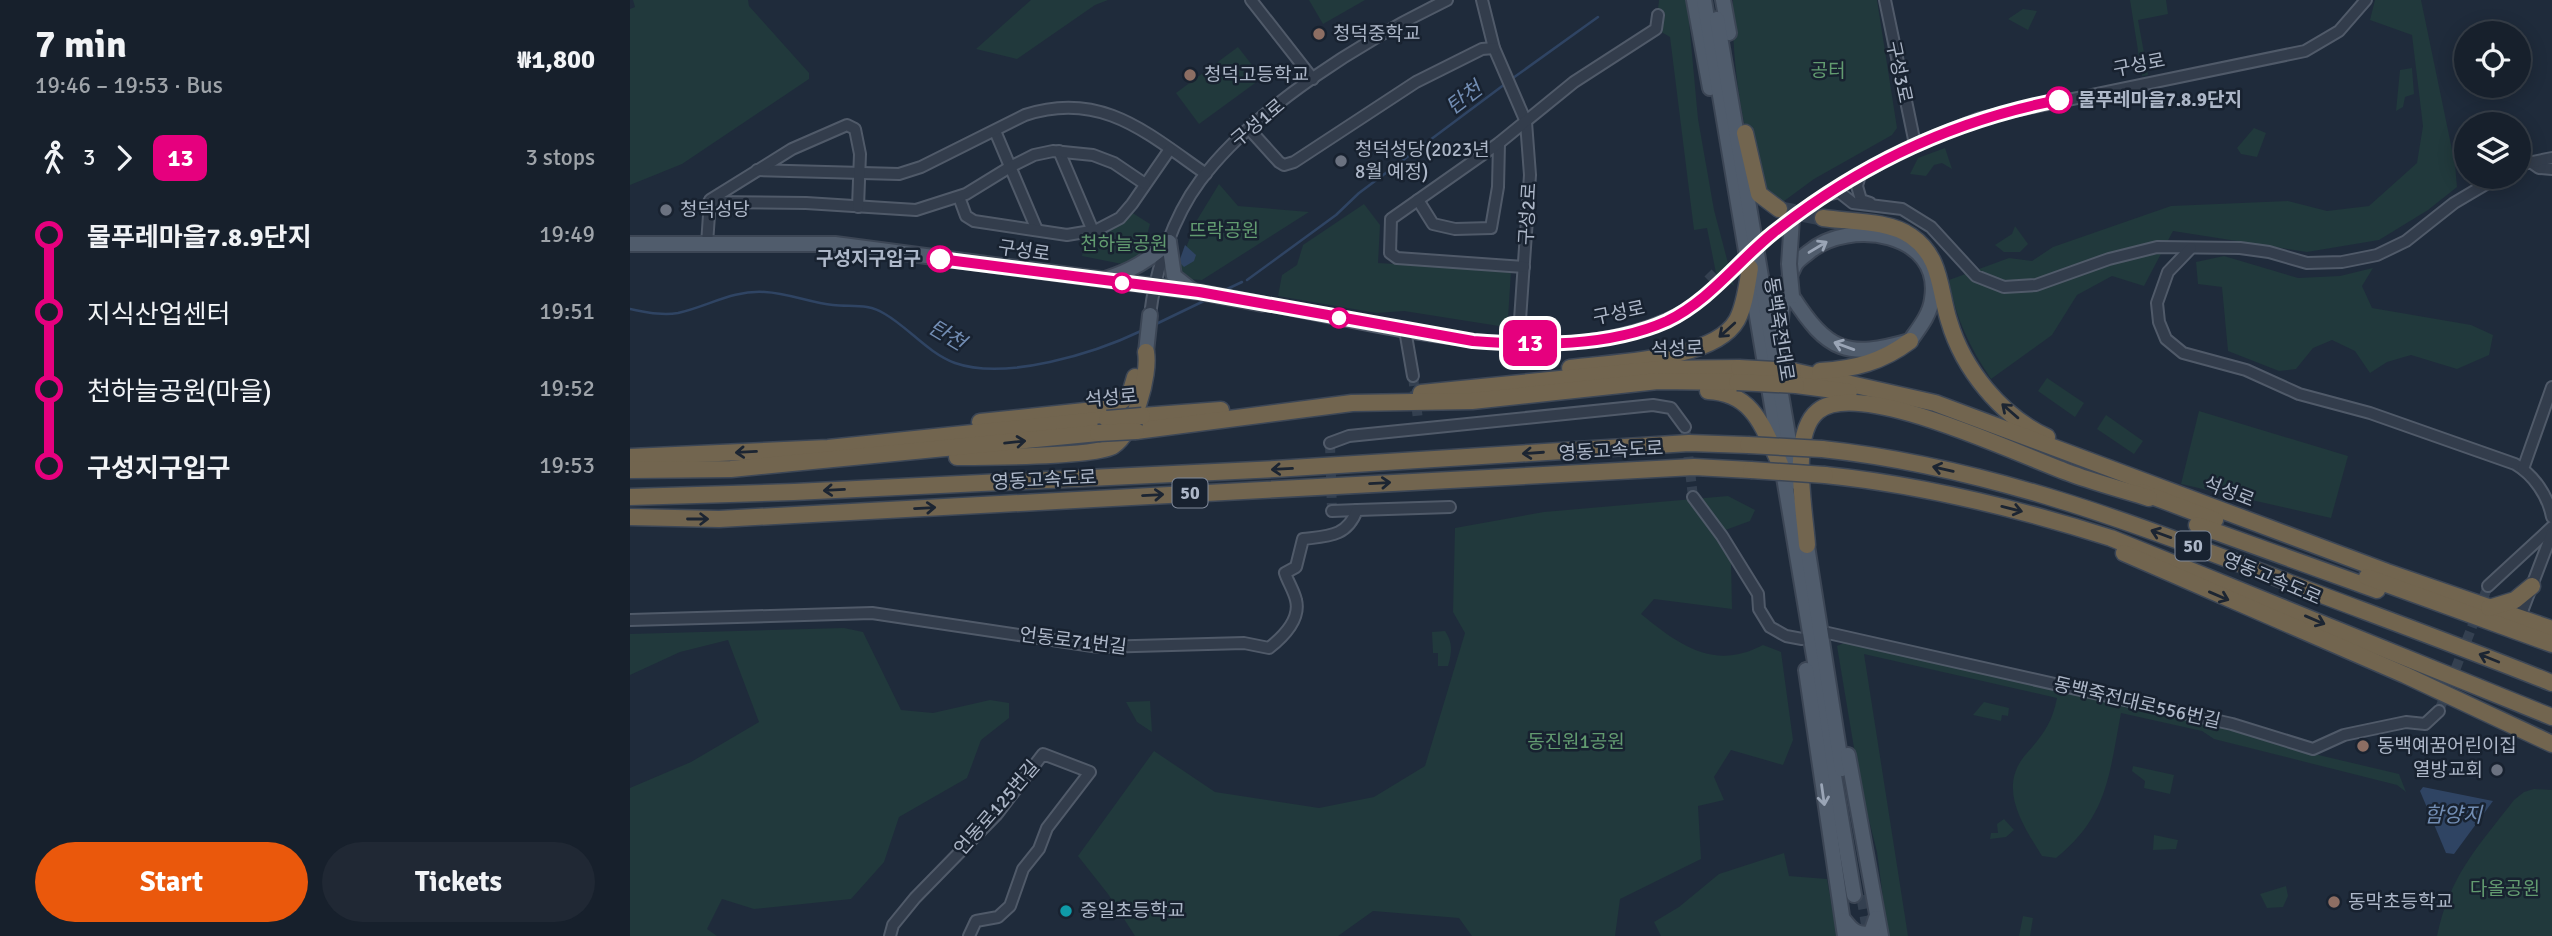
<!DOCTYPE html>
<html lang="en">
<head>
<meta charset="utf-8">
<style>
	:root { --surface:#17202c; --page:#202834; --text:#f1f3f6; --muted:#9ea3a9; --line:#363e48; --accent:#ea580c }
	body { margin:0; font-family:Signika,"Noto Sans KR",sans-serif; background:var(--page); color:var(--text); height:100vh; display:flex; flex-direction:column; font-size:26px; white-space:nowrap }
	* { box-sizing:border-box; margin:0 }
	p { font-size:23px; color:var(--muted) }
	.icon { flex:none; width:38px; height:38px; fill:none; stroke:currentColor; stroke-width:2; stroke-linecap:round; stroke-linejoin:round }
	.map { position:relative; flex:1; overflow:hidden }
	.details { display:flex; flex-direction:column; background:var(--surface); width:630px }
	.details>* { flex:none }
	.badge { padding:0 14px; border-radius:10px; font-size:24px; line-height:46px }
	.tools { position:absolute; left:1824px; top:21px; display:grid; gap:14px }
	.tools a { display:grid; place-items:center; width:77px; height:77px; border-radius:50%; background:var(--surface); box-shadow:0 4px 18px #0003,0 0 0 2px var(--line); font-size:35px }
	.map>.badge { position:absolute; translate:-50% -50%; box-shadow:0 0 0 4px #fff }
	.legs { display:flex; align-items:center; gap:10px; height:77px; padding:0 35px; font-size:23px }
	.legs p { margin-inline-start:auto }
	.headline { display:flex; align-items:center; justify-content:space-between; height:119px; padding:0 35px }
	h1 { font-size:38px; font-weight:800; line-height:52px }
	.button { display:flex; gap:14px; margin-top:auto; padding:14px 35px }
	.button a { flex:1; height:80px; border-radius:42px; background:var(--accent); color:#fff; font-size:28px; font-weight:800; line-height:80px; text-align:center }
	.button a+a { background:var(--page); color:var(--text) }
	ul { padding:0 35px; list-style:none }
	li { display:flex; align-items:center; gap:24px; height:77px; font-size:26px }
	li i { display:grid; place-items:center; width:10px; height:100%; margin:0 9px; background:currentColor }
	li i::after { content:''; width:18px; height:18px; margin:-9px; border:5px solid; border-radius:50%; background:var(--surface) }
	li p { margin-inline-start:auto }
	li:first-child i { background:linear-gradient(#0000 50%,currentColor 0) }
	li:last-child i { background:linear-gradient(currentColor 50%,#0000 0) }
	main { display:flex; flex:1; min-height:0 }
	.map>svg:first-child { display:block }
</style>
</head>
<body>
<main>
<section class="details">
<div class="headline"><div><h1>7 min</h1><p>19:46 – 19:53 · Bus</p></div><b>₩1,800</b></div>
<div class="legs"><svg class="icon" aria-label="walk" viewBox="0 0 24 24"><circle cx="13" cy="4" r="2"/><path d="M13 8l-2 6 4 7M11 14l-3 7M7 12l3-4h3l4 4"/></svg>3<svg class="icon" aria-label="forward" viewBox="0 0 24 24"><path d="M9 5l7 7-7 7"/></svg><b class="badge" style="background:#e6007e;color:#fff">13</b><p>3 stops</p></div>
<ul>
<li><i style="color:#e6007e"></i><b>물푸레마을7.8.9단지</b><p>19:49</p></li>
<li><i style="color:#e6007e"></i><span>지식산업센터</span><p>19:51</p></li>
<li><i style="color:#e6007e"></i><span>천하늘공원(마을)</span><p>19:52</p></li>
<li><i style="color:#e6007e"></i><b>구성지구입구</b><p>19:53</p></li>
</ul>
<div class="button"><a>Start</a><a>Tickets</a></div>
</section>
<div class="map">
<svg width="1922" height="936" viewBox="0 0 1922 936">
	<rect width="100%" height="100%" fill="#1f2b3b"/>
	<g fill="#21393c">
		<polygon points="3,0 118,0 119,6 179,73 179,79 52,164 0,185 0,9 5,7"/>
		<polygon points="401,0 478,0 465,5 387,59 346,49"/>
		<polygon points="679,0 735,0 693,24"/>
		<polygon points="1029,0 1057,0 1068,119 1084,210 1104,286 1086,273 1077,228 1064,230 1040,37 1026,29"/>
		<path d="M 1103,0 L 1247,0 L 1267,128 L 1262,135 L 1184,179 L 1142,210 C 1114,150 1101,67 1103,0 Z"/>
		<polygon points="1500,0 1536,0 1538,14 1508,20 1518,75 1512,76"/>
		<path d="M 1745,0 L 1791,0 L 1825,164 L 1827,187 L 1798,210 L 1749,240 L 1677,252 L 1543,231 L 1514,286 L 1482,276 L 1447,295 L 1422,335 L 1361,379 C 1340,348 1325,317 1319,280 L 1379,258 L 1402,261 L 1423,247 L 1541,206 L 1658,201 L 1697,211 L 1739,206 L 1787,163 L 1793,126 L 1782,35 L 1740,20 Z"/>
		<polygon points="1393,9 1407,11 1398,30 1378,19"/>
		<polygon points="608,47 632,78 569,124 546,93"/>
		<polygon points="1782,68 1784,94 1775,97 1773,107 1766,111 1770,70"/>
		<polygon points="1624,128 1636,133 1627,157 1611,154 1607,148"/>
		<polygon points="1315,148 1322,169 1312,163 1304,165 1296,176 1280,174 1288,158"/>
		<polygon points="589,184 608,206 679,212 572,280 555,279 548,268 567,220"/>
		<polygon points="734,204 750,225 748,263 881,271 878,318 869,326 774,311 747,313 648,296 652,275 667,265 673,245"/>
		<polygon points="501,212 520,224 510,261 497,265 452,256 455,238 483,228"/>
		<polygon points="1385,226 1398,244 1390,252 1374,252 1365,245 1382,234"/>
		<polygon points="1594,256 1668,278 1710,276 1743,268 1732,286 1742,308 1841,325 1863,335 1859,355 1827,369 1781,355 1757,362 1740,373 1725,351 1702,340 1683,348 1666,369 1649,371 1598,351 1592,287 1568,284 1566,262"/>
		<polygon points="1417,378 1454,403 1445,417 1408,391"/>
		<polygon points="1569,411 1718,456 1701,518 1551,484"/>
		<polygon points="1476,415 1513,441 1504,454 1467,429"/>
		<path d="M 1098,496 L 1125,510 L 1120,521 L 1090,532 L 1101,561 L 1102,609 L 1024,599 L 1011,614 C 1049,645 1084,671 1133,645 L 1151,652 L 1163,740 L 1153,765 L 1101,750 L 1084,777 L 1094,800 L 1068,806 L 1071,859 L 990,899 L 985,936 L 842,936 L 829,918 L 743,911 L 708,936 L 505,936 L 478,894 L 448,856 L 524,751 L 585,792 L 689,808 L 744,797 L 795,766 L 835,633 L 823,612 L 825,528 L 914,512 Z"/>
		<polygon points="214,628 233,632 271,710 303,713 360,700 379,703 379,718 351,740 337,778 269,817 254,862 221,899 124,909 92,899 77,929 87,936 0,936 0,788 61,762 129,722 98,640 50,652 0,675 0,634"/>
		<path d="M 815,631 C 823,642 822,653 818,666 L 808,666 L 808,653 L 803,653 L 802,632 Z"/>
		<path d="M 1216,642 L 1591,725 L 1680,753 L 1769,774 L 1776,792 L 1767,785 L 1584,739 L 1572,731 L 1491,713 C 1479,775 1478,816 1426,858 L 1412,856 C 1393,825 1366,787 1397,753 C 1413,735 1422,723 1427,698 L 1234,654 L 1278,936 L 1258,936 L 1247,852 L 1230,784 L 1207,646 Z"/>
		<polygon points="520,701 522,732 507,722 496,702"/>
		<polygon points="1354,702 1379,708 1378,716 1372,715 1371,721 1343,715"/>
		<polygon points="1503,766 1544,775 1540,794 1514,788 1515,781 1502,771"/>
		<path d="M 1904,789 L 1922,790 L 1922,936 L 1807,936 C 1820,875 1847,848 1884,800 L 1894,792 Z"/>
		<polygon points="1374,819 1384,830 1376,837 1360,839 1361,833 1368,833 1367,824"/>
		<polygon points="1524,835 1548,840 1546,849 1523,850"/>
		<polygon points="1154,853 1159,876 1197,879 1207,936 1031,936 1024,922 1049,907 1089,874"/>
		<polygon points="1656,886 1658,896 1653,907 1637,908 1630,894"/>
		<polygon points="1393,916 1403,918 1400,936 1389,936"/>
	</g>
	<g fill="#2f4463">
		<polygon points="555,245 566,255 564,261 554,267 549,262"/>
		<polygon points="1793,787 1863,801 1824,854 1816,853 1790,791"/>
	</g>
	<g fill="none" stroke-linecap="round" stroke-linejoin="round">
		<g stroke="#2f4463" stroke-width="2.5">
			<polyline points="883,78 968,17"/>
			<polyline points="617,280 706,215 729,193 875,84"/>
			<polyline points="593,291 612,282"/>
			<path d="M 0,309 C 16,312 32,316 48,313 C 79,306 102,290 135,292 C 158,293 181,303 203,305 C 222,307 238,303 255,314 C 279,328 298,353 325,363 C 376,381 465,353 511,331"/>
			<polyline points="524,325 578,299"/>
		</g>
		<g stroke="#344050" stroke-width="10" stroke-dasharray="10 5" stroke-linecap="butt">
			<polyline points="1078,273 1092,287"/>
			<polyline points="783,376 788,420"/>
			<polyline points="1055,427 1063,497"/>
			<polyline points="700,443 702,511"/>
			<polyline points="1809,711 1858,586"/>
		</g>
		<polyline stroke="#344050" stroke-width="14" stroke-dasharray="14 7" stroke-linecap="butt" points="1233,895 1240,936"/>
		<polyline stroke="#344050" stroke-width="16" stroke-dasharray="16 8" stroke-linecap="butt" points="1149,209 1193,218"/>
		<defs>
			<g id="minor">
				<polyline points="621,0 683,79"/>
				<polyline points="852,0 864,48 896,122 900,175 890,320"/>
				<polyline points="1255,0 1285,144"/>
				<polyline points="620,130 649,162 654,165 664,162 786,82 852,49 864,48"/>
				<polyline points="365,131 407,230"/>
				<polyline points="429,151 463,231"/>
				<polyline points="1899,161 1909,168 1922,169"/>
				<polyline points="1888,165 1922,158"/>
				<path d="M 127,170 L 269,174 L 291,167 L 395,115 C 471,90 517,133 576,174"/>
				<polyline points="1230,175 1227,186 1231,200 1240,203"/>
				<polyline points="1202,191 1285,144 1350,118 1675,51 1709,31 1736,0"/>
				<polyline points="1193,196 1209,192 1223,203 1272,209 1301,227 1346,276 1374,287 1406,285 1479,259 1527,247 1610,248 1639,252 1677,263 1712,262 1747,255 1776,241 1824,203 1868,177"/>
				<polyline points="329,197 336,216 344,221 437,235 467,230 490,218 502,204 540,149"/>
				<polyline points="788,200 803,224 825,229 861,228 868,187 869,143"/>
				<polyline points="79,202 176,203 286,210 336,194 380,167 404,155 423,151 463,155 484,163 515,184"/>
				<polyline points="77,244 80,200 162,149 217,125 225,129 230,154 228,207"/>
				<path d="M 1561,248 L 1538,272 L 1527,303 L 1529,322 L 1536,339 L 1553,353 L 1616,370 L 1669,394 L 1740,413 L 1885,464 C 1904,475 1918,496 1922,517"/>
				<polyline points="894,267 767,258 760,253 761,219 869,143 944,82 1026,29 1028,15"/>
				<path d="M 632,304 C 762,328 931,377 1054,311"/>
				<path d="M 520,315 C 525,271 543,217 570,181 C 625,107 734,40 817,0"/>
				<polyline points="775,330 783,376"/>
				<polyline points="700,443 719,436 1023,405 1041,408 1055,427"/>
				<polyline points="1893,469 1922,387"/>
				<polyline points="1063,497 1092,536 1128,594 1129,609 1140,627 1156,636 1172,639"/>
				<polyline points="702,511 727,510"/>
				<polyline points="1858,586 1922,527"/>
				<path d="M 0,620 L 242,613 L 469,647 L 614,643 L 639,648 C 653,637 671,620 666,600 C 664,591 658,582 655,573 L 666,567 L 673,539 C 698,536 717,537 727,510 L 820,507"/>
				<polyline points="1888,622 1922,533"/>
				<polyline points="1198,633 1602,724 1683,749 1714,735 1776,722 1795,724 1809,711"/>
				<polyline points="260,936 263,925 285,898 367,814 413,754 460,772 417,828 409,849 393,869 380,906 368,917 346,921 339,936"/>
			</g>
			<g id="major">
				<polyline points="1064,0 1080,88"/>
				<polyline points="1074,0 1224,895"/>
				<polyline points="1093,0 1099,33"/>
				<polyline points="1087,19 1166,482"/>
				<polyline points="539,242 544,276 563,291"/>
				<polyline points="0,244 205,244 569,292 632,304"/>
				<path d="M 475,279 C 501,271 519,260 539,242"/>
				<path d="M 1150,346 C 1150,321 1152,289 1164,267 C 1166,261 1174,256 1179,252 C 1219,218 1313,232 1302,299 C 1300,315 1289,328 1280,341 C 1217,359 1198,352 1162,296"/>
				<polyline points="516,352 520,315"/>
				<polyline points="1175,533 1212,769"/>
				<polyline points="1176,670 1215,936"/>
				<polyline points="1218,755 1251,936"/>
				<path d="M 1214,920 C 1222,930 1227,936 1241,933 L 1246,918"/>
			</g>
			<g id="highway">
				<polyline points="1115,133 1129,194 1149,209"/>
				<path d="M 1193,218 C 1220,222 1258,220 1281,236 C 1312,257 1309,290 1319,321 C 1333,369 1371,416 1417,437"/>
				<path d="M 940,368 C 982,362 1084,361 1107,320 C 1115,305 1117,285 1120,268"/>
				<polyline points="1163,371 1305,403 1757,572 1922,629"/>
				<path d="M 1190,371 C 1225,369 1252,362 1280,341"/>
				<polyline points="1166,385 1219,392"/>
				<path d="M 1078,391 C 1124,393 1133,428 1150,464"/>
				<polyline points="791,393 1030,369 1109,368"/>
				<polyline points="512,416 591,410"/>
				<polyline points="350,422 483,408 500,394 505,377"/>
				<polyline points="506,431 722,403 842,401 1028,381 1107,382"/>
				<path d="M 1192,449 C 1354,466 1508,524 1660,583 C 1747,616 1835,648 1922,683"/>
				<polyline points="0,457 198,448 477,419"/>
				<path d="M 327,457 C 352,457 467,457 483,446 C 504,432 520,375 516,352"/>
				<polyline points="0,470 101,469 468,433"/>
				<path d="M 1195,475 C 1293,485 1387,508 1481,538 L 1922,717"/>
				<polyline points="1511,492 1585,520"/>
				<polyline points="0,497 164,492 645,469 1059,443 1118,445"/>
				<polyline points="0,517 89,519 1064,467 1121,470"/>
				<polyline points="1567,525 1747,590"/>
				<path d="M 1177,545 C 1175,512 1159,434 1188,411 C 1230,377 1393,457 1442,474 C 1467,483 1493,490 1519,498"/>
				<polyline points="1494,553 1775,675 1922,744"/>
				<polyline points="1737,577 1922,644"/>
				<polyline points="1859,608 1885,600 1902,586"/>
			</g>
		</defs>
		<use href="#minor" stroke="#505a69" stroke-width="14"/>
		<use href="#major" stroke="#3c4655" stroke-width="18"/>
		<use href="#highway" stroke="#3d4756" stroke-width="19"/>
		<use href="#minor" stroke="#333d4c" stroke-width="10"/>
		<use href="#major" stroke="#505c6c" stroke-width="14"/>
		<use href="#highway" stroke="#72654f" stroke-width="16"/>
		<defs>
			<polyline id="minor-bridge" points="1054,311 1077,295 1141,234 1193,196"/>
			<polyline id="major-bridge" points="1162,219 1159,264 1162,296"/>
			<g id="highway-bridge">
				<polyline points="1109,368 1163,371"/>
				<polyline points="1107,382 1166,385"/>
				<polyline points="477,419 512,416"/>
				<polyline points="468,433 506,431"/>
				<polyline points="1118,445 1192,449"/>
				<polyline points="1121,470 1195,475"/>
			</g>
		</defs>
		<use href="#minor-bridge" stroke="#505a69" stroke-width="14" stroke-linecap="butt"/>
		<use href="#major-bridge" stroke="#3c4655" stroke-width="18" stroke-linecap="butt"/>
		<use href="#highway-bridge" stroke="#3d4756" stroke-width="19" stroke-linecap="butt"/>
		<use href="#minor-bridge" stroke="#333d4c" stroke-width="10"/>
		<use href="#major-bridge" stroke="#505c6c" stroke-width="14"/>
		<use href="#highway-bridge" stroke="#72654f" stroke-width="16"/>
	</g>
	<defs><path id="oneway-shaft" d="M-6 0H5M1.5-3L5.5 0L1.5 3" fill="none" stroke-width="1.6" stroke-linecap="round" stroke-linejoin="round" transform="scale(1.75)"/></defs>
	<g stroke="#9aa5b6">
		<use href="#oneway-shaft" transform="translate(1188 247) rotate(-31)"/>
		<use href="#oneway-shaft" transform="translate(1214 346) rotate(-160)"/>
		<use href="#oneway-shaft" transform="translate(1193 795) rotate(82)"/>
	</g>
	<g stroke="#1c2532">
		<use href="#oneway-shaft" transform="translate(1097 330) rotate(138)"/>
		<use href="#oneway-shaft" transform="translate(1380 411) rotate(-139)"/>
		<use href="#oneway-shaft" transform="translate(385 442) rotate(-6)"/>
		<use href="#oneway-shaft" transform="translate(116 452) rotate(177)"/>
		<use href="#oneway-shaft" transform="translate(903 453) rotate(176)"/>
		<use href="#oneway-shaft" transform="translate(652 469) rotate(177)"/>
		<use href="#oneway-shaft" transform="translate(1313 469) rotate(-167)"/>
		<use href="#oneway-shaft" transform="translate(750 483) rotate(-3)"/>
		<use href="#oneway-shaft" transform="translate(204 490) rotate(177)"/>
		<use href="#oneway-shaft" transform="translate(523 495) rotate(-3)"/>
		<use href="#oneway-shaft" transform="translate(295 508) rotate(-3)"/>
		<use href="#oneway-shaft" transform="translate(1382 509) rotate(14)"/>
		<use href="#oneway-shaft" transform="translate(68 519)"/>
		<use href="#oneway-shaft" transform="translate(1531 534) rotate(-160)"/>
		<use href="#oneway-shaft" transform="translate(1589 596) rotate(23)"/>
		<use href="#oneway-shaft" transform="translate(1685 620) rotate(23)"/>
		<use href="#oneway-shaft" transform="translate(1859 658) rotate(-158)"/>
	</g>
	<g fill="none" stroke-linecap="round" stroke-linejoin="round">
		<defs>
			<path id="line-1" d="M 310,259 L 569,292 L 843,341 C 905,346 979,347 1037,321 C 1079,301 1107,262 1143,233 C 1227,166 1324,120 1429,100"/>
		</defs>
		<use href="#line-1" stroke="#fff" stroke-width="16"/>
		<use href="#line-1" stroke="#e6007e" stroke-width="10"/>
	</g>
	<g fill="#8d6e63" stroke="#182230" stroke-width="2.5">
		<circle cx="689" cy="34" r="7"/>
		<circle cx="560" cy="75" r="7"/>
		<circle cx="1733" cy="746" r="7"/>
		<circle cx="1704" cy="902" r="7"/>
	</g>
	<g fill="#fff" stroke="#e6007e" stroke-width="3.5">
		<circle cx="1429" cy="100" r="12"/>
		<circle cx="310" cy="259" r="12"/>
		<circle cx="492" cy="283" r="9"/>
		<circle cx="709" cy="318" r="9"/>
	</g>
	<g fill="#6b7280" stroke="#182230" stroke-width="2.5">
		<circle cx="711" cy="161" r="7"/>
		<circle cx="36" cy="210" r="7"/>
		<circle cx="1867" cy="770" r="7"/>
	</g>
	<circle fill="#0f9aa8" stroke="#182230" stroke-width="2.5" cx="436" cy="911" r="7"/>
	<g text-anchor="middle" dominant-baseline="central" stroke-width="5" stroke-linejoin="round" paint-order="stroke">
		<g fill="#182230" stroke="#808a9a" stroke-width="2">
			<rect x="542.5" y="478.5" width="35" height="29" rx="5"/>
			<rect x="1545.5" y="531.5" width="35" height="29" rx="5"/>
		</g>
		<g font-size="18" font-weight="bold" fill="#adb7c8">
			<text x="560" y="493">50</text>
			<text x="1563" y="546">50</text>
		</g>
		<g font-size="19" fill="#adb7c8" stroke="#182230" text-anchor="start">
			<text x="703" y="34">청덕중학교</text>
			<text x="574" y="75">청덕고등학교</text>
			<text x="725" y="150">청덕성당(2023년<tspan x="725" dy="22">8월 예정)</tspan></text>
			<text x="50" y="210">청덕성당</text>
			<text x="1747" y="746">동백예꿈어린이집</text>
			<text x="1853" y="770" text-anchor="end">열방교회</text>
			<text x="1718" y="902">동막초등학교</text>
			<text x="450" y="911">중일초등학교</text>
		</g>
		<g font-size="19" fill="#adb7c8" stroke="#182230">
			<text transform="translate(1509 65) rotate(-11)">구성로</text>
			<text transform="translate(1269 72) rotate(78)">구성3로</text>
			<text transform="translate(628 123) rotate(-40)">구성1로</text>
			<text transform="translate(898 214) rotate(-87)">구성2로</text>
			<text transform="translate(394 251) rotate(8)">구성로</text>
			<text transform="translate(989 313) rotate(-12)">구성로</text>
			<text transform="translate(1149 329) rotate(81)">동백죽전대로</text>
			<text transform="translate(1047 349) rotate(-2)">석성로</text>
			<text transform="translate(481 398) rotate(-5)">석성로</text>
			<text transform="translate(981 451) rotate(-3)">영동고속도로</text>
			<text transform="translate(414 480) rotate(-3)">영동고속도로</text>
			<text transform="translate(1599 492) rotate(21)">석성로</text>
			<text transform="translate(1642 579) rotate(23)">영동고속도로</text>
			<text transform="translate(443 641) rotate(7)">언동로71번길</text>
			<text transform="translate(1507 703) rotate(13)">동백죽전대로556번길</text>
			<text transform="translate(367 808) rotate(-49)">언동로125번길</text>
		</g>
		<g font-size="19" fill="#629b70" stroke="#182230">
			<text x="1198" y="71">공터</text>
			<text x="594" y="231">뜨락공원</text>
			<text x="494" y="244">천하늘공원</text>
			<text x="946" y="742">동진원1공원</text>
			<text x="1875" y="889">다올공원</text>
		</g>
		<g font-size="19" font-weight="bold" fill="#adb7c8" stroke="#182230" text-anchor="start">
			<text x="1448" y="100">물푸레마을7.8.9단지</text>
			<text x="291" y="259" text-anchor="end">구성지구입구</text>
		</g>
		<g font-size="21" font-style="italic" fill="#728db3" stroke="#182230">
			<text transform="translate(834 98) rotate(-37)">탄천</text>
			<text transform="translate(317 335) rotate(31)">탄천</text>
			<text x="1823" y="815">함양지</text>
		</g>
	</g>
</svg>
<div class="tools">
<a><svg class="icon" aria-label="locate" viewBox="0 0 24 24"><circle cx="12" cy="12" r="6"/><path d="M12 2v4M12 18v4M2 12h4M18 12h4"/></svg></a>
<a><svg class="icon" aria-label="layers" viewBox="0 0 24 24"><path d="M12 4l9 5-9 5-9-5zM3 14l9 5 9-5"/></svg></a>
</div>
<b class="badge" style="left:900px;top:343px;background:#e6007e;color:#fff">13</b>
</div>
</main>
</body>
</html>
